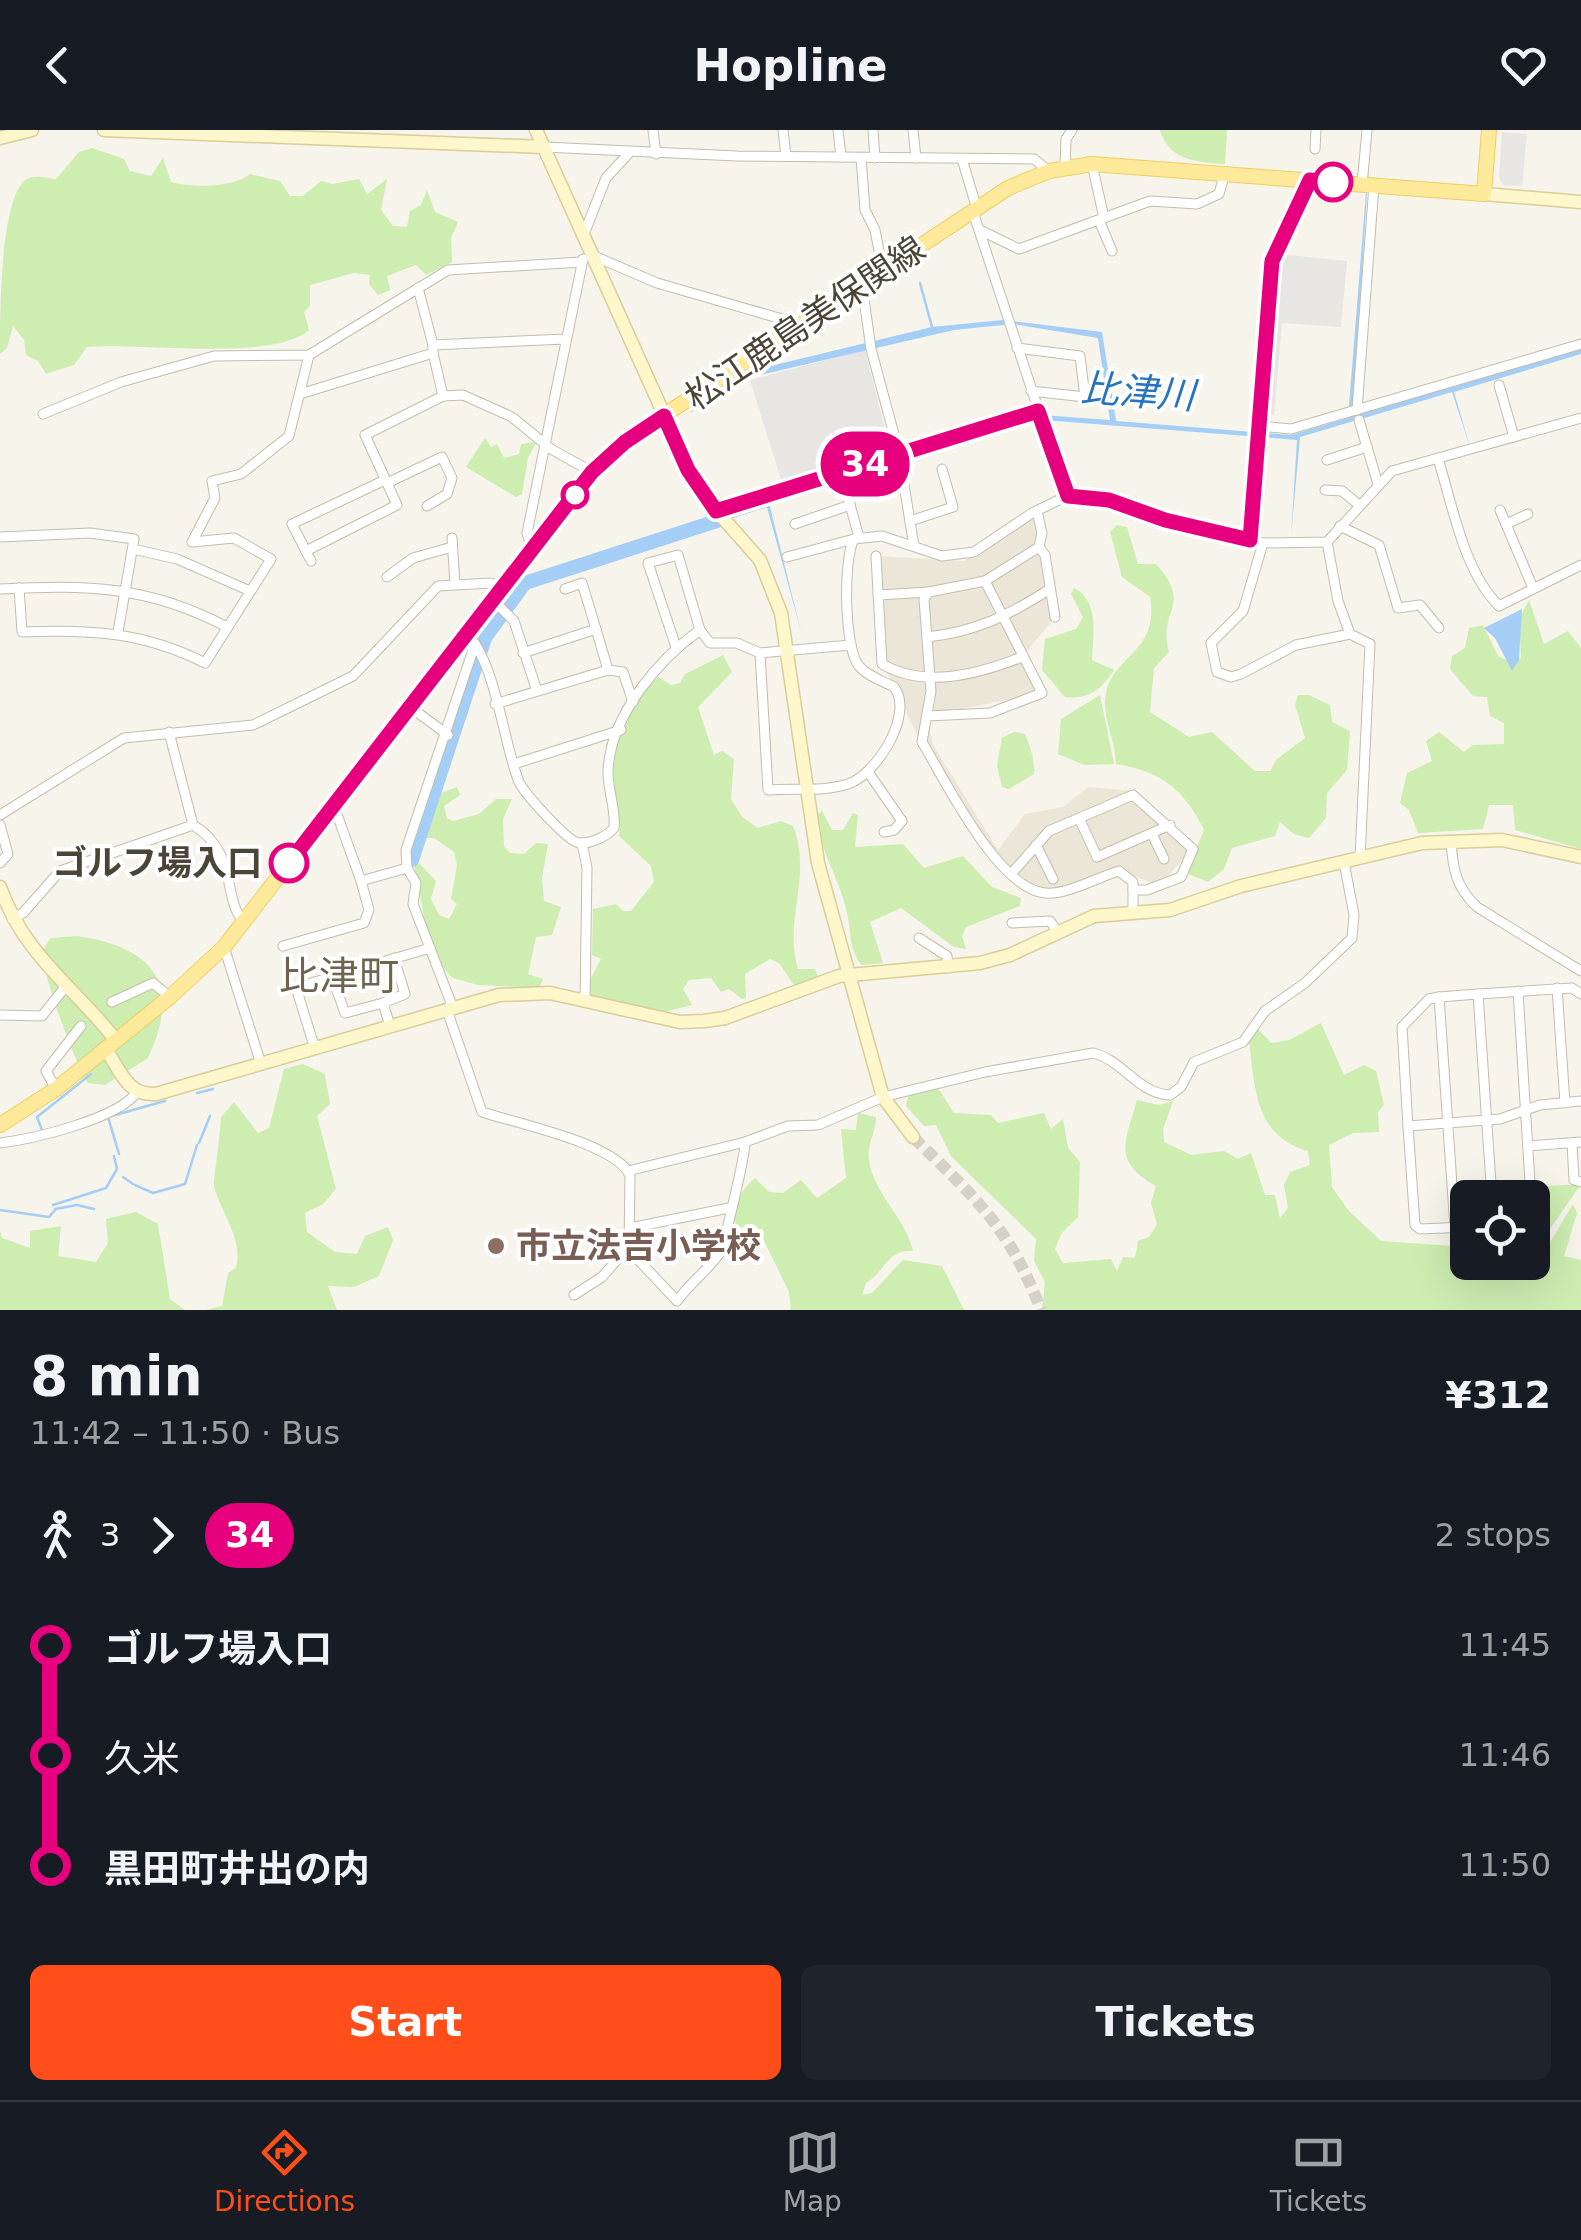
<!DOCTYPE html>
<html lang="en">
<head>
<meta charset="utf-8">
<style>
	:root { --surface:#171b24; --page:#20242c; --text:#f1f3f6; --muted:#9ea1a6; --line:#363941; --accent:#ff4e19 }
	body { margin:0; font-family:"DejaVu Sans","Noto Sans JP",sans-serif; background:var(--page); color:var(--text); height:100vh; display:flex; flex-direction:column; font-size:38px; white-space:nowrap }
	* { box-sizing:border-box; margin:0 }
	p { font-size:32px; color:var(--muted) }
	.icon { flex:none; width:55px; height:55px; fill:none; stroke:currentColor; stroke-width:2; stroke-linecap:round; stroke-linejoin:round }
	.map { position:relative; height:1180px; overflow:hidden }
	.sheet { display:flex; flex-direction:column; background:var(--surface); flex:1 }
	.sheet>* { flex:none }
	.badge { padding:0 20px; border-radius:32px; font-size:35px; line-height:65px }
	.fabs { position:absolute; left:1450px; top:1050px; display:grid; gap:20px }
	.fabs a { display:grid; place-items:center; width:100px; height:100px; border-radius:15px; background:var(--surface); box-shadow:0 10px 40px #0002; font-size:50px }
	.map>.badge { position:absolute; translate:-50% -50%; box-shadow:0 0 0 5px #fff }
	.legs { display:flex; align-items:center; gap:15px; height:110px; padding:0 30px; font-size:32px }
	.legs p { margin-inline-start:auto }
	.overview { display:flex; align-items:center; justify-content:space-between; height:170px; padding:0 30px }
	h1 { font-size:55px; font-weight:700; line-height:75px }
	.action { display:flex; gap:20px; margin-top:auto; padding:20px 30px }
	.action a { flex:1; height:115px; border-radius:15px; background:var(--accent); color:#fff; font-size:40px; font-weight:700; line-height:115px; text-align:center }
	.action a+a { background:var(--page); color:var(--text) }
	ul { padding:0 30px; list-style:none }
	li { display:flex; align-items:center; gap:35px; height:110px; font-size:38px }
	li i { display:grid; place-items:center; width:15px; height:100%; margin:0 12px; background:currentColor }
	li i::after { content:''; width:25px; height:25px; margin:-12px; border:8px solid; border-radius:50%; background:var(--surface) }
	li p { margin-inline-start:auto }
	li:first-child i { background:linear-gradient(#0000 50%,currentColor 0) }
	li:last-child i { background:linear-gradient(currentColor 50%,#0000 0) }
	header { display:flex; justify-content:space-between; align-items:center; height:130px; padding:0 30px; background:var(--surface); font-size:45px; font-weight:700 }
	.tab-bar { display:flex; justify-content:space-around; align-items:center; height:140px; border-top:2px solid var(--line); background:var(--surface); font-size:28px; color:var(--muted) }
	.tab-bar a { display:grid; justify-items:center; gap:5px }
	.tab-bar .current { color:var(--accent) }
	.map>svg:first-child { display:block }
</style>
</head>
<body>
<header><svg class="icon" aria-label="back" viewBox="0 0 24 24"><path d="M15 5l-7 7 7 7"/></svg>Hopline<svg class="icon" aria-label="heart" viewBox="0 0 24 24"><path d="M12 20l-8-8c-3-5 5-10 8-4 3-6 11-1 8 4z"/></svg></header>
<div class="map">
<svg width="1581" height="1180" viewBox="0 0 1581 1180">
	<rect width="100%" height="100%" fill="#f6f4eb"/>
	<polygon fill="#ebe6d8" points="1037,381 1055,487 1022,527 1042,563 927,586 933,615 998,720 1025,684 1063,677 1088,657 1134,661 1193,719 1159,755 1119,741 1049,764 1012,743 946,665 882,532 876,426 964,431"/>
	<g fill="#cdedb1">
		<path d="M 1160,0 L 1227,0 L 1225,34 C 1197,32 1169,31 1160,0 Z"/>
		<path d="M 92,18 L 124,29 L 130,41 L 151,46 L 163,28 L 171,52 C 191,58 233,58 250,44 L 280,51 L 290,66 L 303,66 L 321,51 L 332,54 L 359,49 L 367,64 L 387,49 L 381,80 L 393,96 L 407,97 L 410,81 L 421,75 L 427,60 L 435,82 L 458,92 L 451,108 L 452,132 L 426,145 L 416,135 L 387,146 L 390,160 L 378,165 L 369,154 L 370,145 L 354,143 L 310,155 L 310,176 L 304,182 L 309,200 C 274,232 138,212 87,217 L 74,235 L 46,244 L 38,231 L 26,225 L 24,210 L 13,196 L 7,218 L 0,224 C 0,182 0,72 25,50 C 34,44 46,48 56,49 L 79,22 Z"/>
		<polygon points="485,308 491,317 497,314 504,328 519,324 521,314 536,312 528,328 522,364 516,367 466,337"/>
		<path d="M 1117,395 L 1127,397 L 1138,434 L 1156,434 C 1194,477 1157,478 1169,522 L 1154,538 L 1150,582 L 1189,607 L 1212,602 L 1255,641 L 1270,641 L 1277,629 L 1305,608 L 1295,575 L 1298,565 L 1309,565 L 1330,575 L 1332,592 L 1350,601 L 1347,640 L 1327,663 L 1326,688 L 1309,708 L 1294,704 L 1280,692 L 1275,706 L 1232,718 L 1224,739 L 1208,752 L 1186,743 L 1204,700 C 1184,659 1161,641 1116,634 C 1116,610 1101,587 1106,563 C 1112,526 1160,522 1150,467 L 1122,447 L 1110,402 Z"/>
		<path d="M 1074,458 C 1100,471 1093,506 1092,530 L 1114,540 C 1102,559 1088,570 1065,567 L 1042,540 L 1045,509 L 1076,499 L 1083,487 L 1071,464 Z"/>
		<polygon points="1529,470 1544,514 1568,501 1581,518 1581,719 1515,700 1513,675 1489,675 1483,699 1418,703 1409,680 1400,673 1407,643 1432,631 1426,611 1439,602 1464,622 1473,615 1504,614 1504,593 1490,586 1487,567 1473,566 1450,539 1452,526 1465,518 1469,498 1483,495 1498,526 1511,532 1521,528 1519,488"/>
		<path d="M 723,525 L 732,542 L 698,577 L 714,625 L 722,621 L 734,629 L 731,669 L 742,687 L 758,698 L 781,691 L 793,696 C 813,747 783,790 798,839 L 815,839 L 819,849 L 794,855 L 779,833 L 770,829 L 745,844 L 746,868 L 742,869 L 729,859 L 721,862 L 711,848 L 689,850 L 683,859 L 692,875 L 659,883 L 590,867 L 590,850 L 601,829 L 592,825 L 593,779 L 616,774 L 623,781 L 631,781 L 654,752 L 651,736 L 619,706 C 622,681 611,657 614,633 C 617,605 637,564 658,547 L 671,555 L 680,553 L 685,544 Z"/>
		<polygon points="1100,565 1114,634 1084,635 1058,624 1061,589"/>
		<path d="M 1014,602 L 1025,604 C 1029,612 1036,635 1034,644 L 1009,659 L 1002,657 L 997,636 L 1002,608 Z"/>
		<path d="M 457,657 L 460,665 L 444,676 L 447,688 L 453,691 L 479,684 L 496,669 L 512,669 L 503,689 L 504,716 L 510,723 L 524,724 L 536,713 L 548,714 L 542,748 L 544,771 L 561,777 L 552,805 L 536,807 L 528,844 L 543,849 L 539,858 L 478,855 L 453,848 C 422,821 424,771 414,736 L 419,733 L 436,751 L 431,769 L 439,785 L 449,789 L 457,774 L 451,769 L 457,735 L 454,722 L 434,708 L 421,708 L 436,665 Z"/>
		<path d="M 822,681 L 832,700 L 843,700 L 853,683 L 858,685 L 855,717 L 903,714 L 924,738 L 963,726 L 992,757 L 1021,768 L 1020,776 L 966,797 L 962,806 L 966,819 L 954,817 L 901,778 L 870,792 L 883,833 L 861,835 C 848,816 852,804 847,783 C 840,749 820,722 816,686 Z"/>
		<path d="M 77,806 C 153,817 183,853 148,928 L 105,955 L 88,953 C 76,935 41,842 43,822 C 44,817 48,812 51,808 Z"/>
		<path d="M 1321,893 L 1344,945 L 1364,935 L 1376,941 L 1384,975 L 1378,982 L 1379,1002 L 1353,1003 L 1329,1015 L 1332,1057 L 1348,1080 L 1381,1111 L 1467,1117 L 1468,1132 L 1532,1132 L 1533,1115 L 1549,1114 L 1573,1074 L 1577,1083 L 1564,1126 L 1581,1130 L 1581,1180 L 1042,1180 L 1045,1152 L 1034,1131 L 1036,1109 L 951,1026 L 936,995 L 924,996 L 906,976 L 909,964 L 936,955 L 954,983 L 991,985 L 998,993 L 1044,983 L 1051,999 L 1063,989 L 1068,1018 L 1080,1032 L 1078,1087 L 1061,1104 L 1055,1119 L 1063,1133 L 1111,1129 L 1117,1141 L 1123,1127 L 1135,1128 L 1138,1111 L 1149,1107 L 1157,1094 L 1151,1073 L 1156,1056 C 1111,1031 1126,1011 1137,970 L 1159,975 L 1173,971 L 1163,999 L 1164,1012 L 1191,1025 L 1224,1021 L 1238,1029 L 1251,1023 L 1265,1065 L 1275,1065 L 1280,1088 L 1288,1078 L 1284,1055 L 1290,1042 L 1310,1035 L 1308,1021 C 1254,1006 1255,957 1249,911 L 1258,899 L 1271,913 L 1289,910 Z"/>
		<path d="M 303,934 L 325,944 L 330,974 L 317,986 L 336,1059 L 323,1074 L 305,1083 L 307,1102 L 335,1122 L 357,1124 L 365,1106 L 388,1097 L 393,1110 L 379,1146 L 354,1157 L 328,1156 L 337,1180 L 206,1180 L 222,1176 L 228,1143 L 236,1138 C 243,1109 223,1086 214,1057 C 213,1052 221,1001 221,987 L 234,972 L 258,1003 L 269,998 L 284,939 Z"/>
		<path d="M 858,983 L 876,987 C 876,999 871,1007 869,1018 C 864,1056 906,1086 913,1121 C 888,1118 885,1142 866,1153 L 862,1165 L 872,1163 L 903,1130 L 942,1136 L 964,1180 L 791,1180 L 789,1162 L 757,1096 L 736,1097 C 732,1076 739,1062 755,1048 L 769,1062 L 783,1063 L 801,1050 L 817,1068 L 846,1048 L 841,999 L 856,1000 Z"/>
		<polygon points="1581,1054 1541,1112 1533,1113 1535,1057"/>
		<polygon points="136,1082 158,1094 170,1169 185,1180 0,1180 0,1101 2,1108 30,1118 30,1101 61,1096 58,1126 96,1132 108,1113 106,1089"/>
	</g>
	<g fill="#e8e6e2">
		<polygon points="1502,2 1527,4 1522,56 1503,55 1499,48"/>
		<polygon points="1279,124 1347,131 1341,197 1282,193 1274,285 1265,284"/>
		<polygon points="865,220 891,323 783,356 750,250"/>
	</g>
	<g fill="#a4cef6">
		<polygon points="1371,0 1353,285 1581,219 1581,224 1454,262 1470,317 1452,262 1300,307 1291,406 1297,310 1043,290 769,373 801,501 767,377 712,395 705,388 1042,285 1110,290 1098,208 1013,194 954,200 756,246 687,284 754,240 932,197 1003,190 1102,202 1116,291 1291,305 1348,288"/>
		<polygon points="1522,479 1519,530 1512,541 1495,508 1484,498"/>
	</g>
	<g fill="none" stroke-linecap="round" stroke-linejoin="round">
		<g stroke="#a4cef6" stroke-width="2.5">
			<polyline points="920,153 932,197"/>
			<polyline points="197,963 213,959"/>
			<polyline points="42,1000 37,987 91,944"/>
			<polyline points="199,1013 210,986"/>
			<polyline points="119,1024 108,987 165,971"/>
			<polyline points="123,1047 133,1054"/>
			<polyline points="135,1055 153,1063 185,1054 197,1015"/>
			<polyline points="53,1075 106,1058 117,1039 114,1026"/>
			<polyline points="55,1079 77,1075 94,1079"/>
			<polyline points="0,1080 49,1087 56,1079"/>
		</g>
		<polyline stroke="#a4cef6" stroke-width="14" points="412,730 485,508 525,453 726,388"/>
		<path stroke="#d4d1c7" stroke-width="12" stroke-dasharray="12 6" stroke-linecap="butt" d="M 913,1007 C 976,1069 1008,1095 1041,1180"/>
		<defs>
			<g id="street">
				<polyline points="653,0 656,24"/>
				<polyline points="783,0 786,26"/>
				<polyline points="838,0 841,27"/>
				<polyline points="873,0 875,28"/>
				<polyline points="913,0 916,28"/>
				<polyline points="544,17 737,26 1034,29 1049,41"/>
				<polyline points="1315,19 1316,0"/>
				<polyline points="861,28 865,80 875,100 883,141"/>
				<polyline points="962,29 977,79"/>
				<polyline points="1092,34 1104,88"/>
				<polyline points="1065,37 1066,9 1072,0"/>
				<polyline points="1362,55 1367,0"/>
				<polyline points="973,82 1067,366"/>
				<polyline points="1099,90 1112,121"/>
				<polyline points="980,100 1019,119 1150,71 1197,74 1219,64 1225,42"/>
				<polyline points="584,104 606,48 630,22"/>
				<polyline points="594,126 657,153 782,189 791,203"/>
				<polyline points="862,155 871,219 899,323"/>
				<polyline points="418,158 433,215 566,209"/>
				<polyline points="1017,218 1080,226 1085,267 1031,261"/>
				<polyline points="433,223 443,266"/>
				<polyline points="1499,255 1514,307"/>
				<polyline points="300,264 433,223 433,215"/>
				<polyline points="1357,280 1374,55"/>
				<polyline points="43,284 121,252 214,226 309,225 448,140 582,132"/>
				<polyline points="1359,290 1367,317"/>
				<polyline points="1259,296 1291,299 1581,214"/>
				<path d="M 1438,329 C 1453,376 1463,440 1499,476 L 1581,435"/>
				<polyline points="1327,330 1367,317 1378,354"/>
				<polyline points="387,353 365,305 443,266 463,265 512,287 551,319 592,342"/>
				<polyline points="844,353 859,407"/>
				<polyline points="904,355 914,416"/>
				<polyline points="1325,360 1342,361 1359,375"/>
				<polyline points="1500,380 1533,458"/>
				<polyline points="716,381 1038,281"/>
				<path d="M 1037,381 L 1042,403 L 1039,417 L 985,451 L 929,462 L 924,469 L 931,561 L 922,612 C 945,650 998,759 1045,763 C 1067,765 1098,747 1119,741 L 1133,752 L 1133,783"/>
				<polyline points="910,391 953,377 942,339"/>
				<polyline points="795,394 850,375"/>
				<polyline points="1506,394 1528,384"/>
				<polyline points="1340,396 1379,415 1398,478 1420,475 1439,498"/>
				<polyline points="0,407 90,403 134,409 118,502"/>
				<polyline points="452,408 455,454"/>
				<polyline points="1250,409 1272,131 1310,50"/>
				<polyline points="1327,412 1338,471 1350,504 1370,514 1360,728"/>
				<polyline points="1263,413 1243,481 1211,513 1217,542 1231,547 1241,544 1296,515 1350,504"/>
				<polyline points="1039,417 1045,425 1055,487"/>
				<polyline points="133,419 177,429 250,461"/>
				<polyline points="532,419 527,403 583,129"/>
				<polyline points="306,421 397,375 387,353 442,327 452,348 447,364 427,376"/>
				<path d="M 876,426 L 882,534 C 925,559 978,544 1022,527"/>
				<polyline points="787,427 854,409"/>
				<polyline points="311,431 292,394 385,350"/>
				<polyline points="387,447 413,428 452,417"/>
				<path d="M 19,458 L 22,502 C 90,499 144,502 205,533 L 271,429 L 234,408 L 192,412 L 215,368 L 212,351 L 241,344 L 289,306 L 309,225"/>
				<path d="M 0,459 C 88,455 147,455 227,497"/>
				<polyline points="878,465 929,462"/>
				<polyline points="493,470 514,491 537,561"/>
				<polyline points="596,499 608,540 623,542 633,572"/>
				<path d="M 467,504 C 496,533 503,612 519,652 C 525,664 567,711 579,713 C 591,714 607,706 614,698 C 616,679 608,661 608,643 C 609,587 658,530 700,500"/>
				<path d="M 927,507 C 976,502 1009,485 1050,459"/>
				<polyline points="676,517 648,433 678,425 700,500 710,513 737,513 760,523 851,515"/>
				<polyline points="523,523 596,499 582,453 565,459"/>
				<path d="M 760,523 L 768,660 C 793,658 824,662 848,654 C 876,645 915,584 894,557 C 883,551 867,546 859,536 C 844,519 843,428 854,409 L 882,406 L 942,426 L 974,422 L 1032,383 L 1067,366 L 1109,370 L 1165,390 L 1263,413 L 1327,412 L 1392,341 L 1581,288"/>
				<polyline points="495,574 608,540"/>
				<polyline points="410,577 448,605"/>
				<polyline points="927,586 990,583 1042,563 985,451"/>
				<path d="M 169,602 L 193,695 C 239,722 222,772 244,791"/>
				<polyline points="514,634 621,600"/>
				<polyline points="868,642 902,691 894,700 884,702"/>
				<polyline points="334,676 361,751 407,738"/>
				<polyline points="0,685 124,608 253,595 353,546 438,456 491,453 503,457"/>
				<polyline points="1079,688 1097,727 1170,695"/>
				<polyline points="0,695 8,724 0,733"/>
				<polyline points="1152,704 1164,729"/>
				<path d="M 1451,712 C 1453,740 1456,757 1477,777 L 1581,841"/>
				<polyline points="582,713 587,738 585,870"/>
				<polyline points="1036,715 1053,749"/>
				<polyline points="1012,743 1049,701 1133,665 1193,719 1181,747 1147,760 1133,760"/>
				<polyline points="12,789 23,783 60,741 193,695"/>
				<polyline points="1012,793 1050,791 1057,801"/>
				<polyline points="919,808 947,826 948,838"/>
				<polyline points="283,816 364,793 369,780 361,751"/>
				<polyline points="224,817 261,934"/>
				<polyline points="332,847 345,883 383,873"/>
				<polyline points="1557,858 1565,973"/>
				<polyline points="1518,861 1531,1068"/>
				<polyline points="1478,864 1572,858 1581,864"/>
				<polyline points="1439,867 1478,864 1492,1068"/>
				<polyline points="112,872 153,853 170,867"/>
				<polyline points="453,878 413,774 416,753 407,738 406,720 475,514"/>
				<path d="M 447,880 L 482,982 C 515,993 618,1014 630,1046 L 629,1120 L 677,1171 C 689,1154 707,1141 719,1124 C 724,1117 746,1021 745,1012"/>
				<polyline points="0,885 42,886 66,856"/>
				<polyline points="390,896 383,873 405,864 394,828"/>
				<polyline points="315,919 298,864 301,856 430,818"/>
				<polyline points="56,959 46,941 81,896"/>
				<polyline points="1408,996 1415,1095 1420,1099 1468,1097"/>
				<path d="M 0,1013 C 33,1009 118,989 137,962"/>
				<polyline points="1572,1013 1574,1050 1581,1052"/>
				<polyline points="1528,1016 1581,1012"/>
				<path d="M 628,1041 L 745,1012 L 788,996 L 818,995 L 883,967 L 985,942 L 1093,923 C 1123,930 1137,963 1170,965 L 1181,957 L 1194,932 L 1243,912 L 1265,881 L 1305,853 L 1352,808 L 1354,785 L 1344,732"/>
				<polyline points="630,1098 729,1078"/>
				<polyline points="1455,1098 1439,867 1429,869 1402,897 1408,996 1500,989 1540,975 1581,971"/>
				<polyline points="574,1165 602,1147 629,1116"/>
			</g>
			<g id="secondary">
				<polyline points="104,0 544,17"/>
				<polyline points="536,0 689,340 715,379 760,430 781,483 818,733 883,967 913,1007"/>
				<polyline points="0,8 32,0"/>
				<polyline points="1484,64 1581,72"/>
				<path d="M 0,757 C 25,826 72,855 115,909"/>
				<path d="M 105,918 C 120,939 126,966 156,964 L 499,865 L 550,863 L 680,892 L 704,891 L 725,888 L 839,846 L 980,833 L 1010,825 L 1094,786 L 1170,780 L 1241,756 L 1422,713 L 1502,710 L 1581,727"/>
			</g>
			<polyline id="primary" points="0,995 56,959 170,867 224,817 592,342 625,311 1008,58 1049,41 1092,34 1484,64 1489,0"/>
		</defs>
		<use href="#street" stroke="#c3bdac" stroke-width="11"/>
		<use href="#secondary" stroke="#d9cd98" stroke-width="15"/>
		<use href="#primary" stroke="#edce62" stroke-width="16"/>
		<use href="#street" stroke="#fff" stroke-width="9"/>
		<use href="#secondary" stroke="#fff7cc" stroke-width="12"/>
		<use href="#primary" stroke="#ffea9b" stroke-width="14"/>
	</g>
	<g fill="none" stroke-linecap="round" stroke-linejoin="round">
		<defs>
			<polyline id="line-1" points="289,733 592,342 625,312 664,286 688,340 716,381 1038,281 1068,366 1109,370 1165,390 1250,410 1272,131 1310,50 1333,52"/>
		</defs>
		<use href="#line-1" stroke="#fff" stroke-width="22"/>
		<use href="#line-1" stroke="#e6007e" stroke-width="15"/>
	</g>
	<g fill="#fff" stroke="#e6007e" stroke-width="5">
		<circle cx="1333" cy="52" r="18"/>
		<circle cx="575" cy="365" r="12"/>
		<circle cx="289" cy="733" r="18"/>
	</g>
	<circle fill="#8d6e63" stroke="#fff" stroke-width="4" cx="496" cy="1116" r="10"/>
	<g text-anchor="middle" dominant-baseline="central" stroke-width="8" stroke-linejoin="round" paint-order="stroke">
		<g font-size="35" fill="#4b4537" stroke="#fff">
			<text transform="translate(805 193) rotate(-34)">松江鹿島美保関線</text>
		</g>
		<g font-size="35" font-weight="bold" fill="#4b4537" stroke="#fff" text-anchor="end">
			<text x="262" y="733">ゴルフ場入口</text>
		</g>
		<g font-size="35" font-weight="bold" fill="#785e54" stroke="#fff" text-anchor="start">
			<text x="516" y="1116">市立法吉小学校</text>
		</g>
		<g font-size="38" font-style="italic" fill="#2773c1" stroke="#fff">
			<text transform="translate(1138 262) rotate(4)">比津川</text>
		</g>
		<g font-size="40" fill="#6f644e" stroke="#fff">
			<text x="339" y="846">比津町</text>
		</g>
	</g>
</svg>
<div class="fabs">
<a><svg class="icon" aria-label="locate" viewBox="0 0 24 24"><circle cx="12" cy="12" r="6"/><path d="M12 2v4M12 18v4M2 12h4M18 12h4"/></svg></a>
</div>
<b class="badge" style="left:865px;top:334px;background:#e6007e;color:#fff">34</b>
</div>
<section class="sheet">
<div class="overview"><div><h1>8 min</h1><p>11:42 – 11:50 · Bus</p></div><b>¥312</b></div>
<div class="legs"><svg class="icon" aria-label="walk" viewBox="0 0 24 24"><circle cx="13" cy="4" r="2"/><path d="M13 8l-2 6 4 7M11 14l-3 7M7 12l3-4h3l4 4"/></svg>3<svg class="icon" aria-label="forward" viewBox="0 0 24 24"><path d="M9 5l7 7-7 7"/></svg><b class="badge" style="background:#e6007e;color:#fff">34</b><p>2 stops</p></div>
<ul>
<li><i style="color:#e6007e"></i><b>ゴルフ場入口</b><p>11:45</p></li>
<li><i style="color:#e6007e"></i><span>久米</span><p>11:46</p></li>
<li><i style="color:#e6007e"></i><b>黒田町井出の内</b><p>11:50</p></li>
</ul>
<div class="action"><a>Start</a><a>Tickets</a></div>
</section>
<nav class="tab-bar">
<a class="current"><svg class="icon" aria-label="directions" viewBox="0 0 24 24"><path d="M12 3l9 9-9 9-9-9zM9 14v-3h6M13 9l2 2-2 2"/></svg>Directions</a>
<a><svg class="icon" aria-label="map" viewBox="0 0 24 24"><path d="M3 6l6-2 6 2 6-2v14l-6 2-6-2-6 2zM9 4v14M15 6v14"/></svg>Map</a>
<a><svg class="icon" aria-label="tickets" viewBox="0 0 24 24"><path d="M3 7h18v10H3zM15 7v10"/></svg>Tickets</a>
</nav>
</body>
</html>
